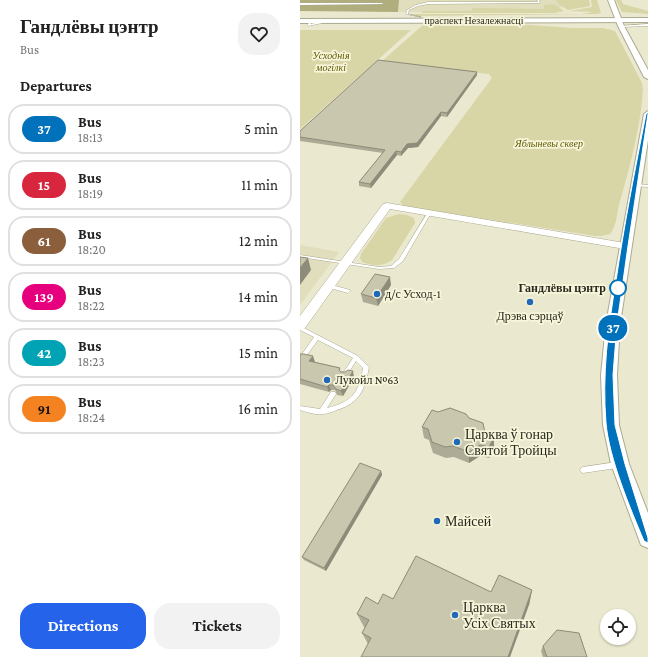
<!DOCTYPE html>
<html lang="en">
<head>
<meta charset="utf-8">
<style>
	:root { --surface:#fff; --page:#f2f2f2; --text:#222; --muted:#767676; --line:#e0e0e0; --accent:#2563eb }
	body { margin:0; font-family:"Crimson Pro",serif; background:var(--page); color:var(--text); height:100vh; display:flex; flex-direction:column; font-size:15px; white-space:nowrap }
	* { box-sizing:border-box; margin:0 }
	p { font-size:13px; color:var(--muted) }
	.icon { flex:none; width:22px; height:22px; fill:none; stroke:currentColor; stroke-width:2; stroke-linecap:round; stroke-linejoin:round }
	.map { position:relative; flex:1; overflow:hidden }
	.details { display:flex; flex-direction:column; background:var(--surface); width:300px }
	.details>* { flex:none }
	.badge { padding:0 8px; border-radius:13px; font-size:14px; line-height:26px }
	.controls { position:absolute; left:300px; top:609px; display:grid; gap:8px }
	.controls a { display:grid; place-items:center; width:36px; height:36px; border-radius:50%; background:var(--surface); box-shadow:0 1px 3px #0004; font-size:20px }
	.map>.badge { position:absolute; translate:-50% -50%; box-shadow:0 0 0 2px #fff }
	h2 { padding:0 20px; font-size:15px; line-height:36px }
	.round { display:grid; place-items:center; flex:none; width:42px; height:42px; border-radius:16px; background:var(--page) }
	.overview { display:flex; align-items:center; justify-content:space-between; height:68px; padding:0 20px }
	h1 { font-size:19px; font-weight:700; line-height:30px }
	.action { display:flex; gap:8px; margin-top:auto; padding:8px 20px }
	.action a { flex:1; height:46px; border-radius:16px; background:var(--accent); color:#fff; font-size:16px; font-weight:700; line-height:46px; text-align:center }
	.action a+a { background:var(--page); color:var(--text) }
	ul { padding:0; list-style:none }
	li { display:flex; align-items:center; gap:12px; height:50px; margin:0 8px 6px; padding:0 12px; border:2px solid var(--line); border-radius:16px }
	li div { flex:1 }
	li b { display:block; font-size:15px }
	li em { font-style:normal }
	li .badge { min-width:44px; font-weight:700; text-align:center }
	main { display:flex; flex:1; min-height:0 }
	.map>svg:first-child { display:block }
</style>
</head>
<body>
<main>
<section class="details">
<div class="overview"><div><h1>Гандлёвы цэнтр</h1><p>Bus</p></div><a class="round"><svg class="icon" aria-label="heart" viewBox="0 0 24 24"><path d="M12 20l-8-8c-3-5 5-10 8-4 3-6 11-1 8 4z"/></svg></a></div>
<h2>Departures</h2>
<ul>
<li><span class="badge" style="background:#0072bc;color:#fff">37</span><div><b>Bus</b><p>18:13</p></div><em>5 min</em></li>
<li><span class="badge" style="background:#d7263d;color:#fff">15</span><div><b>Bus</b><p>18:19</p></div><em>11 min</em></li>
<li><span class="badge" style="background:#8b5e3c;color:#fff">61</span><div><b>Bus</b><p>18:20</p></div><em>12 min</em></li>
<li><span class="badge" style="background:#e6007e;color:#fff">139</span><div><b>Bus</b><p>18:22</p></div><em>14 min</em></li>
<li><span class="badge" style="background:#00a3b4;color:#fff">42</span><div><b>Bus</b><p>18:23</p></div><em>15 min</em></li>
<li><span class="badge" style="background:#f58220;color:#111">91</span><div><b>Bus</b><p>18:24</p></div><em>16 min</em></li>
</ul>
<div class="action"><a>Directions</a><a>Tickets</a></div>
</section>
<div class="map">
<svg width="348" height="657" viewBox="0 0 348 657">
	<rect width="100%" height="100%" fill="#eae8ce"/>
	<g fill="#e0debd">
		<polygon points="99,0 286,0 286,3 234,12 98,12"/>
		<polygon points="0,245 39,252 0,305"/>
	</g>
	<g fill="#d8d5a6">
		<polygon points="256,0 289,0 290,6 268,10 257,3"/>
		<polygon points="291,0 297,0 301,13 297,14 118,16 111,14 283,14 293,12 270,11 292,7"/>
		<polygon points="316,0 321,0 323,4 348,11 348,14 322,12"/>
		<polygon points="254,4 264,11 255,13 121,13 124,11 171,11 173,8 244,9 244,5"/>
		<path d="M 123,25 L 230,25 L 272,28 L 303,28 L 315,31 L 342,83 L 343,89 C 341,126 330,166 320,201 C 317,211 317,226 310,234 L 301,236 L 295,236 L 104,206 L 100,202 L 192,78 L 189,74 L 81,62 Z"/>
		<polygon points="0,30 111,30 0,129"/>
		<path d="M 99,214 L 107,215 L 114,218 L 115,223 L 92,260 C 82,267 73,266 62,262 L 60,258 L 61,254 L 86,218 Z"/>
	</g>
	<polygon fill="#b1ae7d" points="0,0 99,0 98,12 0,11"/>
	<g fill="none" stroke-linecap="round" stroke-linejoin="round">
		<defs>
			<g id="service">
				<polygon points="237,0 239,0 240,3 128,4 118,6 109,10 108,14 121,17 106,14 107,10 116,5 128,2 238,2"/>
				<polygon points="0,3 82,3 83,4 0,5"/>
				<polygon points="9,19 12,22 10,24 26,21 27,22 8,26 7,25 10,22 8,20"/>
				<polygon points="348,24 348,26 321,27 320,26"/>
				<polygon points="334,184 348,185 348,187 335,186 334,186"/>
				<polygon points="128,212 129,212 131,213 103,261 94,268 79,269 0,257 0,255 79,267 91,266 99,259"/>
				<polygon points="28,284 50,290 50,291 48,293 26,287 26,285"/>
				<path d="M 0,326 L 58,356 L 69,367 C 65,389 60,403 37,410 C 32,412 27,414 22,414 C 15,415 7,412 0,410 L 0,406 L 20,409 L 31,392 L 35,392 L 36,394 L 27,408 C 52,402 59,393 63,368 L 56,361 L 47,375 L 43,375 L 42,374 L 43,373 L 53,358 L 18,340 L 4,359 L 0,359 L 0,357 L 14,337 L 0,330 Z"/>
				<polygon points="317,462 319,463 320,465 319,467 317,468 283,473 281,472 280,470 281,468 283,467"/>
			</g>
			<polygon id="tertiary" points="87,203 325,243 331,246 325,249 90,209 5,328 0,330 0,316 83,204"/>
			<g id="secondary">
				<polygon points="308,0 314,0 324,26 348,70 348,79 344,77 318,26"/>
				<polygon points="348,111 348,140 320,324 317,375 319,425 329,464 348,513 348,548 341,545 311,464 303,425 301,375 306,324 344,114"/>
			</g>
			<polygon id="primary" points="348,18 348,22 0,23 0,19"/>
		</defs>
		<use href="#service" stroke="#abaa91" stroke-width="1"/>
		<use href="#tertiary" stroke="#abaa91" stroke-width="1"/>
		<use href="#secondary" stroke="#abaa91" stroke-width="2"/>
		<use href="#primary" stroke="#abaa91" stroke-width="2"/>
		<use href="#service" fill="#fff" fill-rule="evenodd"/>
		<use href="#tertiary" fill="#fff" fill-rule="evenodd"/>
		<use href="#secondary" fill="#fff" fill-rule="evenodd"/>
		<use href="#primary" fill="#fff" fill-rule="evenodd"/>
	</g>
	<g fill="#adab95">
		<polygon points="177,72 177,75 147,117 141,116 118,147 108,148 101,156 97,155 71,188 59,186 59,182 83,153 0,141 0,131"/>
		<polygon points="91,285 78,306 63,302 61,294"/>
		<polygon points="0,354 15,362 40,368 40,371 41,372 54,377 43,396 37,395 35,390 31,390 29,392 0,384"/>
		<polygon points="138,412 169,418 185,433 194,448 189,458 180,456 169,463 154,457 146,458 133,453 129,440 124,438 122,427"/>
		<polygon points="81,471 82,475 26,571 4,560 2,557"/>
		<polygon points="232,590 229,605 68,644 62,633 65,627 64,627 57,614 78,604 93,599 191,592"/>
		<polygon points="243,646 287,657 243,657 241,651"/>
	</g>
	<g fill="#8d8b79">
		<polygon points="177,72 177,75 147,117 147,113"/>
		<polygon points="141,112 141,116 118,147 108,148 101,156 101,152 107,144"/>
		<polygon points="96,151 97,155 71,188 70,184"/>
		<polygon points="8,258 11,270 0,285 0,268"/>
		<polygon points="90,277 91,285 78,306 76,298"/>
		<polygon points="13,356 15,362 9,361"/>
		<polygon points="53,371 54,377 43,396 41,391"/>
		<polygon points="29,385 31,390 29,392 27,387"/>
		<polygon points="194,437 194,448 189,458 189,447"/>
		<polygon points="180,445 180,456 169,463 169,452"/>
		<polygon points="81,471 82,475 26,571 24,568"/>
		<polygon points="232,590 229,605 210,657 208,657"/>
	</g>
	<g fill="#c9c7ad" stroke="#8d8b79">
		<polygon points="78,60 177,72 147,113 141,112 117,143 107,144 101,152 96,151 70,184 59,182 85,150 0,137 0,131"/>
		<polygon points="0,257 8,258 0,268"/>
		<polygon points="75,274 90,277 76,298 61,294"/>
		<polygon points="0,354 4,354 13,356 9,361 40,368 39,370 41,372 45,372 48,370 53,371 41,391 36,389 33,385 29,385 27,387 0,379"/>
		<polygon points="150,408 166,414 169,418 183,423 185,433 194,437 189,447 180,445 169,452 153,446 145,447 132,442 128,429 122,427 132,410 138,412"/>
		<polygon points="60,463 81,471 24,568 2,557"/>
		<polygon points="116,556 191,592 199,575 232,590 208,657 61,657 71,638 62,633 69,620 57,614 66,597 78,604 83,594 93,599"/>
		<polygon points="257,630 279,633 287,657 247,657 243,646"/>
	</g>
	<path fill="#0072bc" stroke="#fff" d="M 348,112 L 348,114 L 328,246 L 317,324 L 313,375 L 315,425 L 325,464 L 348,538 L 348,543 L 344,541 C 330,508 309,458 306,423 C 302,375 308,328 316,281 C 324,225 335,170 346,114 Z"/>
	<circle fill="#fff" stroke="#0072bc" stroke-width="2" cx="318" cy="288" r="8"/>
	<g fill="#2168b8" stroke="#f7f6db" stroke-width="1.5">
		<circle cx="77" cy="294" r="4"/>
		<circle cx="230" cy="302" r="4"/>
		<circle cx="27" cy="380" r="4"/>
		<circle cx="157" cy="442" r="4"/>
		<circle cx="137" cy="521" r="4"/>
		<circle cx="155" cy="615" r="4"/>
	</g>
	<g text-anchor="middle" dominant-baseline="central" stroke-width="3.5" stroke-linejoin="round" paint-order="stroke">
		<g font-size="10" fill="#2a291f" stroke="#f7f6db">
			<text x="174" y="20">праспект Незалежнасці</text>
		</g>
		<g font-size="10" font-style="italic" fill="#605900" stroke="#f7f6db">
			<text x="31" y="55">Усходнія<tspan x="31" dy="12">могілкі</tspan></text>
			<text x="249" y="143">Яблыневы сквер</text>
		</g>
		<g font-size="12" font-weight="bold" fill="#2a291f" stroke="#f7f6db" text-anchor="end">
			<text x="306" y="288">Гандлёвы цэнтр</text>
		</g>
		<g font-size="12" fill="#2a291f" stroke="#f7f6db" text-anchor="start">
			<text x="85" y="294">д/с Усход-1</text>
			<text x="230" y="316" text-anchor="middle">Дрэва сэрцаў</text>
			<text x="35" y="380">Лукойл №63</text>
		</g>
		<g font-size="14" fill="#2a291f" stroke="#f7f6db" text-anchor="start">
			<text x="165" y="434">Царква ў гонар<tspan x="165" dy="16">Святой Тройцы</tspan></text>
			<text x="145" y="521">Майсей</text>
			<text x="163" y="607">Царква<tspan x="163" dy="16">Усіх Святых</tspan></text>
		</g>
	</g>
</svg>
<div class="controls">
<a><svg class="icon" aria-label="locate" viewBox="0 0 24 24"><circle cx="12" cy="12" r="6"/><path d="M12 2v4M12 18v4M2 12h4M18 12h4"/></svg></a>
</div>
<b class="badge" style="left:313px;top:328px;background:#0072bc;color:#fff">37</b>
</div>
</main>
</body>
</html>
